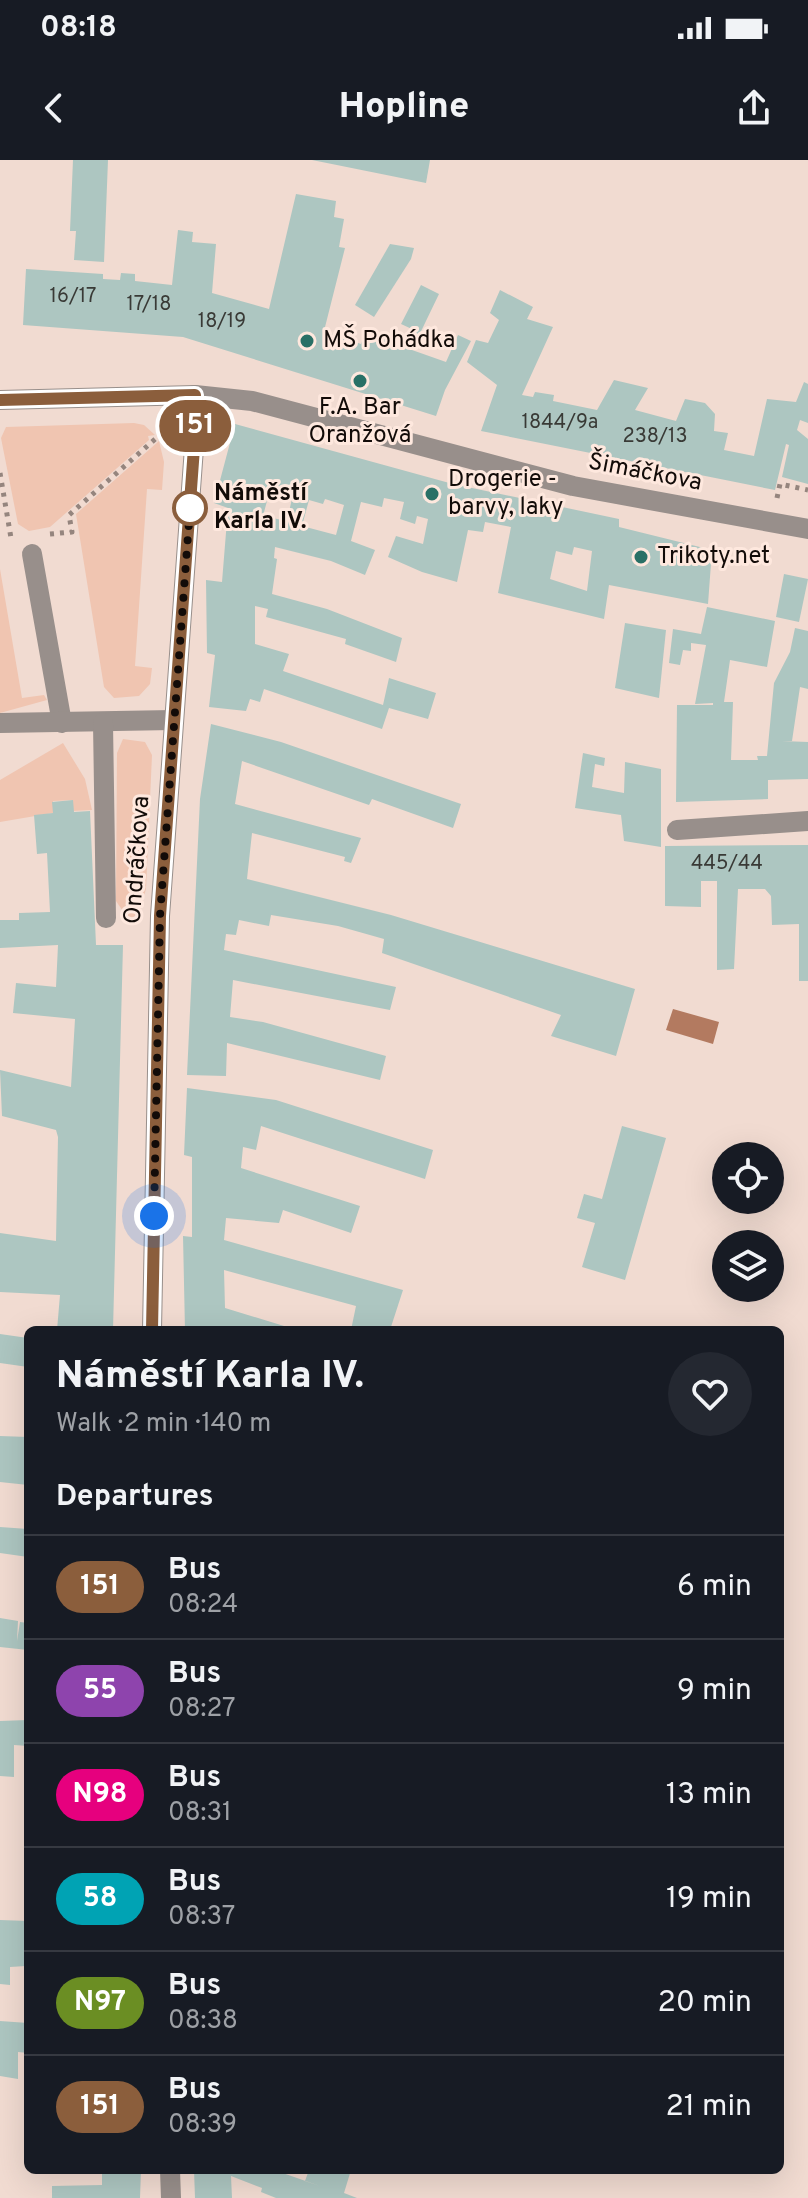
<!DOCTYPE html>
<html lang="en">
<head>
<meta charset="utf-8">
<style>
	:root { --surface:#171b24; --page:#242831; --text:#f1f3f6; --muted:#9ea1a6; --line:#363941 }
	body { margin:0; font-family:Overpass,sans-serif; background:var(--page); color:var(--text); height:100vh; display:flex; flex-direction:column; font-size:30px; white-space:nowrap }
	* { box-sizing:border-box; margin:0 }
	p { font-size:26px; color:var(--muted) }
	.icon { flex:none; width:44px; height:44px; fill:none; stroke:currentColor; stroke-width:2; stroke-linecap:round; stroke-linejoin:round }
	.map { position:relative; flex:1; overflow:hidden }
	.sheet { position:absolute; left:24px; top:1166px; width:760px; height:848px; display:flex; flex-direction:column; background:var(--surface); border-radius:12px; box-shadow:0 8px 32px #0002 }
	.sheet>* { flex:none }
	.badge { padding:0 16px; border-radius:26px; font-size:28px; line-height:52px }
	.fabs { position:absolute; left:712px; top:982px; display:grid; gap:16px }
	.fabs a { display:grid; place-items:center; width:72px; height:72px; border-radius:50%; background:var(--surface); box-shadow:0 8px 32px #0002; font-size:40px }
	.you { position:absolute; width:40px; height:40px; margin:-20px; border:6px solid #fff; border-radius:50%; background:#1a73e8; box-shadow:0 0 0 12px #1a73e833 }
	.map>.badge { position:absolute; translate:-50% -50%; box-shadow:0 0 0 4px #fff }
	h2 { padding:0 32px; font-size:30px; line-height:72px }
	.round { display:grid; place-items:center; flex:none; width:84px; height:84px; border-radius:42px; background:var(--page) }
	.headline { display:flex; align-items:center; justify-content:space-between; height:136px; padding:0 32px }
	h1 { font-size:38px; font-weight:800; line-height:60px }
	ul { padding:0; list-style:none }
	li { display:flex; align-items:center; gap:24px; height:104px; padding:0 32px; border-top:2px solid var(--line) }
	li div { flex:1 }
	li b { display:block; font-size:30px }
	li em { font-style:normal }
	li .badge { min-width:88px; font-weight:700; text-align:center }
	.status { display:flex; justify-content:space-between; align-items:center; height:56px; padding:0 40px; background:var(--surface); direction:ltr }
	.status svg { height:22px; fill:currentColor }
	header { display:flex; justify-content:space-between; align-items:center; height:104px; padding:0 32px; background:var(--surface); font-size:36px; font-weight:800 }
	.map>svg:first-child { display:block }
</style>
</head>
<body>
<div class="status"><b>08:18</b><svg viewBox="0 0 49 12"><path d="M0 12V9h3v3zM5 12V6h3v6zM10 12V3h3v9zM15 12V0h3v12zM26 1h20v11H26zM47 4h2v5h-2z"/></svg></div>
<header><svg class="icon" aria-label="back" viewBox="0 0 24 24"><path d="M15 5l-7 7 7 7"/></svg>Hopline<svg class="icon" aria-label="share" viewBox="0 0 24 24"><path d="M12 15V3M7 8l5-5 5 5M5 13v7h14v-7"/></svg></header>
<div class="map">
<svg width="808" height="2038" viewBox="0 0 808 2038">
	<rect width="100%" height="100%" fill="#f1dbd1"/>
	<g fill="#f0c5b1">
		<polygon points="134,263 144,265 155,275 148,276 149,280 50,367 29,371 18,364 1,278 6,267"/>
		<polygon points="159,281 164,302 162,330 147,329 135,506 152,508 150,524 139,536 114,538 104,527 76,354"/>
		<polygon points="0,409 22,538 44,535 47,540 0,553"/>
		<polygon points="123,579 145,582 152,595 146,729 139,753 129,760 116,741 117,593"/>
		<polygon points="63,583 85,619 92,650 72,651 73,640 53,641 53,653 0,662 0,620"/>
	</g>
	<polygon fill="#b37a60" points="673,849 719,862 713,884 666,870"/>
	<g fill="#adc6c1" fill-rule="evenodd">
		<polygon points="73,0 108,0 104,102 74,100 76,71 70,71"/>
		<polygon points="312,0 430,0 426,23"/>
		<polygon points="296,34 336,41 334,57 344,59 339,87 345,88 324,171 361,184 364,175 376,182 379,175 398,182 395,188 404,190 414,170 401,164 421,125 439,134 412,190 446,202 458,175 471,181 445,230 436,256 183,177 23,165 26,109 103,114 103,119 120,120 121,113 135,114 135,121 172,125 178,70 193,72 192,82 216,84 212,133 269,149"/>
		<polygon points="390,84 414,88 411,99 374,157 355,145"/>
		<polygon points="500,130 533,147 527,159 553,167 522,235 533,237 535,232 554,235 553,241 597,250 614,220 648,228 635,250 676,261 685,239 705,243 715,254 714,271 728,273 724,290 754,296 767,239 796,242 804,222 808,224 808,263 800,260 797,270 808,279 808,324 782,317 789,285 786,284 775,330 481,271 497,225 467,202 476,180 488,183 499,160 490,153"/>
		<path d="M 235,264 L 453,324 L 619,359 L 619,367 L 712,390 L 708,444 L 609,425 L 604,459 L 498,433 L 511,367 L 485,362 L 483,372 L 468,370 L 457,422 L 422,412 L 388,397 L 396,376 L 423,384 L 428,359 L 417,356 L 415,364 L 400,359 L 404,342 L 384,338 L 382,347 L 361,342 L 351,381 L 375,390 L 365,415 L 331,401 L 275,387 L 274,398 L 277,399 L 272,434 L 327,449 L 402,478 L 396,502 L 345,484 L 346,479 L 266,457 L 268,449 L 255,446 L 255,484 L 289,494 L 283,511 L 383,545 L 389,518 L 436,533 L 428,559 L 389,548 L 382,569 L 264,529 L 260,542 L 250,539 L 246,551 L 209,547 L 215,495 L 207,493 L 206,420 L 222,422 L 228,348 L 214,343 ZM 271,326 L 293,334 L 287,361 L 263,356 ZM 325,339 L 344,345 L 336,375 L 302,366 L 309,340 L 323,344 ZM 574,387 L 592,391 L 587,431 L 550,419 L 556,391 L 572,395 Z"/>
		<polygon points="784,414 808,419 799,462 776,457"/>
		<polygon points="707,447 775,461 767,507 730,500 724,542 733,542 731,600 758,600 757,596 767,596 774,523 790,492 795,468 808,471 808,529 800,527 792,581 782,581 808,582 808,619 768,620 768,639 676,642 677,545 713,545 713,543 695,544 706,485 691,483 691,491 683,490 680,505 669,503 673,469 701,474"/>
		<polygon points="625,463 666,470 659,538 615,528"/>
		<polygon points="211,564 281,582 461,644 453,668 372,639 369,645 242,601 235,644 361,678 351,703 344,701 345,697 252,673 247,719 391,755 635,829 616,896 551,876 561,855 382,793 384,779 338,766 271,755 269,766 239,760 236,775 226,774 224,790 396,827 390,850 233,820 230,857 263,862 386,896 380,920 227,883 226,916 187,915 200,639"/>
		<polygon points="583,593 605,598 604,606 595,604 592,627 624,633 625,602 661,609 661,687 624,681 621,655 575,648"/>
		<polygon points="73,640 74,652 90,651 96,785 123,785 113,1170 57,1170 60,1135 0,1132 0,1073 56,1081 58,977 56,970 2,956 0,910 71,927 75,859 13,853 16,823 56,827 58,785 0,788 0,760 19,760 19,753 50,752 47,693 37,694 34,655 53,653 52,642"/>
		<polygon points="808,685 808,821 799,821 799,764 772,765 771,736 765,729 738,729 734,809 717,810 717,721 701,721 701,747 665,746 665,686"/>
		<polygon points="187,928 276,940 433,990 425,1019 261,966 256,990 243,987 241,1008 360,1046 351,1073 283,1050 279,1063 226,1058 224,1080 403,1130 390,1170 351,1170 356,1146 224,1110 225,1148 297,1170 185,1170 183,1076 192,1077 192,997 184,995"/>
		<polygon points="622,966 666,978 625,1120 582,1107 595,1063 577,1058 584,1034 602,1039"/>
		<polygon points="0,1174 28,1178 28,1207 0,1203"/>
		<polygon points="0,1276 28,1277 28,1325 0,1322"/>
		<polygon points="0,1367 28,1369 28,1397 0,1393"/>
		<polygon points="0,1458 18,1461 17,1481 20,1462 28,1463 28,1490 0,1487"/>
		<polygon points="28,1560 28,1586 14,1585 14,1617 0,1616 0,1561"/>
		<polygon points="0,1760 28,1761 26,1806 10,1807 10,1825 0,1824"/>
		<polygon points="0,1861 28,1863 28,1893 18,1892 18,1919 0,1916"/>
		<polygon points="102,2010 141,2010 140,2038 52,2038 52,2026 102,2025"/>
		<polygon points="194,2010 274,2010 320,2026 305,2021 309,2010 351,2010 344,2033 357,2038 276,2038 261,2032 262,2028 231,2016 232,2038 195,2038"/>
	</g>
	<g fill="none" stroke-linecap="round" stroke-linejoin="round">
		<g stroke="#95857e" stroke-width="5" stroke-dasharray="4 6" stroke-linecap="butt">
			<polyline points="0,313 11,378"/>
			<polyline points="777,338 780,324 808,330"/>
			<polyline points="50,374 72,372 69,355 161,274"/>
		</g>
		<g stroke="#988f8b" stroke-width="20">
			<polyline points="0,240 195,235 252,241 573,326 808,369"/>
			<polyline points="32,394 62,563"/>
			<polyline points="0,563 173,560"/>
			<polyline points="103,563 106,758"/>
			<polyline points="677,670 808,661"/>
			<polyline points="152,1170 160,756 195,274 195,235"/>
			<polyline points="170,2010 171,2038"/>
		</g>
	</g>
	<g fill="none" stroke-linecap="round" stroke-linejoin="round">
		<defs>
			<polyline id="line" points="0,240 195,235 195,274 160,756 152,1170"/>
		</defs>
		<use href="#line" stroke="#fff" stroke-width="18"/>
		<use href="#line" stroke="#8b5e3c" stroke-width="12"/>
		<polyline stroke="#120b08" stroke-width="8" stroke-dasharray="0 14.4" points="154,1056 160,756 190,348"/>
	</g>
	<g fill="#297066" stroke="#fee8de" stroke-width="3">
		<circle cx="307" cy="181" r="8"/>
		<circle cx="360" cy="221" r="8"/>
		<circle cx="432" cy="334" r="8"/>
		<circle cx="641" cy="397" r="8"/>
	</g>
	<circle fill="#fff" stroke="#8b5e3c" stroke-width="4" cx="190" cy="348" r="16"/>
	<g text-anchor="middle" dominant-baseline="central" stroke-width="6" stroke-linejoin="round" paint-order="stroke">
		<g font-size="20" fill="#393a36">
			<text x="73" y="137">16/17</text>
			<text x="149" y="145">17/18</text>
			<text x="222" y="162">18/19</text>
			<text x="560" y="263">1844/9a</text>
			<text x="655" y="277">238/13</text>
			<text x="727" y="704">445/44</text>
		</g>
		<g font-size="24" fill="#120b08" stroke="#fee8de" text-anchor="start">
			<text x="323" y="181">MŠ Pohádka</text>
			<text x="360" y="248" text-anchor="middle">F.A. Bar<tspan x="360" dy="28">Oranžová</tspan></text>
			<text x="448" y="320">Drogerie -<tspan x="448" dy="28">barvy, laky</tspan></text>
			<text x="657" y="397">Trikoty.net</text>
		</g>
		<g font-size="24" fill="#120b08" stroke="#fee8de">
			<text transform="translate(645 313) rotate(11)">Šimáčkova</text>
			<text transform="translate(138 700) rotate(-86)">Ondráčkova</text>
		</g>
		<g font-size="24" font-weight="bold" fill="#120b08" stroke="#fee8de" text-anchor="start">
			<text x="214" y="334">Náměstí<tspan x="214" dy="28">Karla IV.</tspan></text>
		</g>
	</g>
</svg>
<div class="fabs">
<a><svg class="icon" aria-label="locate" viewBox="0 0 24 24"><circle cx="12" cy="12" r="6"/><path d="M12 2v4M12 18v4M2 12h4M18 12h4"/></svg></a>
<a><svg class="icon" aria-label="layers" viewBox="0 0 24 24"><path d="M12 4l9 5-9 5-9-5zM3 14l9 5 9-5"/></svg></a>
</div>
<div class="you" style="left:154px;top:1056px"></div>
<b class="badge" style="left:195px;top:266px;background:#8b5e3c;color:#fff">151</b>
<section class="sheet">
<div class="headline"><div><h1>Náměstí Karla IV.</h1><p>Walk · 2 min · 140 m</p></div><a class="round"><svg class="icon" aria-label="heart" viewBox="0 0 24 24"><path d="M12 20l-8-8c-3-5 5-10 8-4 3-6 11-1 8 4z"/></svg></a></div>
<h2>Departures</h2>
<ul>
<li><span class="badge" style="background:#8b5e3c;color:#fff">151</span><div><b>Bus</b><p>08:24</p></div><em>6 min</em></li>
<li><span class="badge" style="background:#8e44ad;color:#fff">55</span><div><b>Bus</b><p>08:27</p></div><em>9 min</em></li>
<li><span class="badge" style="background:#e6007e;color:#fff">N98</span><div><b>Bus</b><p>08:31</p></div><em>13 min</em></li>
<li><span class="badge" style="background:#00a3b4;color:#fff">58</span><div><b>Bus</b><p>08:37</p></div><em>19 min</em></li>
<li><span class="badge" style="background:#6b8e23;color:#fff">N97</span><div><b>Bus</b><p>08:38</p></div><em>20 min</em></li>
<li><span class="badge" style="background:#8b5e3c;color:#fff">151</span><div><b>Bus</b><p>08:39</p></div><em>21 min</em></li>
</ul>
</section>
</div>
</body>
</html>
